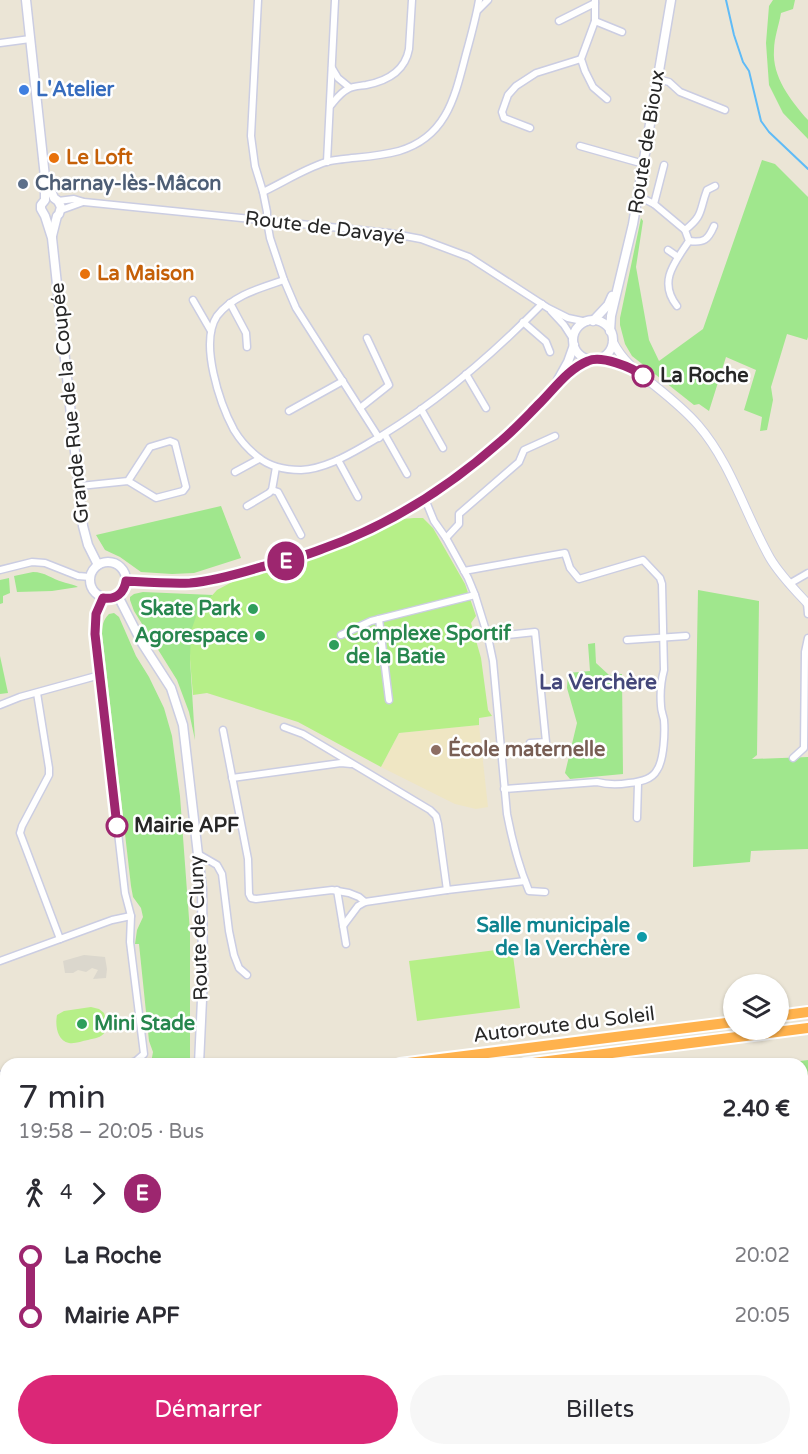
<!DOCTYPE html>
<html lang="fr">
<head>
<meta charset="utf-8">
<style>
	:root { --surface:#fff; --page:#f7f7f7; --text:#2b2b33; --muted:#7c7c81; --accent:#db2777 }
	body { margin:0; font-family:"Varela Round",sans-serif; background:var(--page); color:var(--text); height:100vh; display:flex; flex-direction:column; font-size:22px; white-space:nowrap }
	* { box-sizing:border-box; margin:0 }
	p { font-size:20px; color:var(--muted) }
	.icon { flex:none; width:33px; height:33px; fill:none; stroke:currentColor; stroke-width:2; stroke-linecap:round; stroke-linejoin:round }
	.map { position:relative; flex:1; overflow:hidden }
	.details { position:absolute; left:0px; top:1058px; width:808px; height:398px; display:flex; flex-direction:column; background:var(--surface); border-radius:18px 18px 0 0; box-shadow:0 2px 4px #0004 }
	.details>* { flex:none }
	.badge { padding:0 12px; border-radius:20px; font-size:21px; line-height:39px }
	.fabs { position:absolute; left:723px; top:974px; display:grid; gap:12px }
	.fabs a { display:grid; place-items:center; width:66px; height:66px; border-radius:50%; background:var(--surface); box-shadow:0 2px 4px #0004; font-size:30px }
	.map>.badge { position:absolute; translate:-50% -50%; box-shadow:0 0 0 3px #fff }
	.legs { display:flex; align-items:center; gap:9px; height:66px; padding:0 18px; font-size:20px }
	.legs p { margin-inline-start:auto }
	.overview { display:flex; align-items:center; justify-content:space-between; height:102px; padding:0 18px }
	h1 { font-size:33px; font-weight:600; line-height:45px }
	.cta { display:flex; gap:12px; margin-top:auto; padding:12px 18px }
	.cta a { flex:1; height:69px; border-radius:36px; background:var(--accent); color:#fff; font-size:24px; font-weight:600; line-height:69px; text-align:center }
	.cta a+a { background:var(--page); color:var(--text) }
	ul { padding:0 18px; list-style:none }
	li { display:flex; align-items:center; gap:21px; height:60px; font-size:22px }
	li i { display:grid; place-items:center; width:9px; height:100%; margin:0 8px; background:currentColor }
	li i::after { content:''; width:15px; height:15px; margin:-8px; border:4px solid; border-radius:50%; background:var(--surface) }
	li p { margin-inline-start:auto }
	li:first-child i { background:linear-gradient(#0000 50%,currentColor 0) }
	li:last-child i { background:linear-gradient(currentColor 50%,#0000 0) }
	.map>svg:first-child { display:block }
</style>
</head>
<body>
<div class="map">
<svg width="808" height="1454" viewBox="0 0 808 1454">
	<rect width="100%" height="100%" fill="#ebe5d6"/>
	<polygon fill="#efe6c3" points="479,725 488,807 476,809 455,804 381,767 399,733"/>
	<g fill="#a0e78d">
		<path d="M 773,0 L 795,0 L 793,9 L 781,13 C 779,25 774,38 774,50 C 772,77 791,101 808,120 L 808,139 L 783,113 L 769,85 L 766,43 L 769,6 Z"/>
		<polygon points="762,160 775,164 808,197 808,337 807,340 787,334 771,387 773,400 767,430 760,431 762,417 744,410 756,370 726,357 709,411 699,404 694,405 632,356 625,344 620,325 620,318 641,218 643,221 636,267 649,340 659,361 703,329"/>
		<polygon points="221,506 241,558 194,573 172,574 141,572 120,557 105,550 96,535"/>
		<path d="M 33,572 C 45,572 52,579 63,582 C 69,584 73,584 78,587 L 52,591 L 17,592 L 14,576 Z"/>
		<polygon points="9,578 10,593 3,596 3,603 0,604 0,580"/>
		<polygon points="698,590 759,601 757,755 752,759 808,757 808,849 751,851 750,862 693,867"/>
		<polygon points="143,592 213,595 198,611 190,659 195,740 189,712 177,680 134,611 130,600 130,597 134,594"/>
		<path d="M 114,613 L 119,617 L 136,656 L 149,677 L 164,708 L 172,736 L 180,796 L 190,932 L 190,1063 L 151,1063 L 153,1052 L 149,1041 L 139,944 L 135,944 L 137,930 L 143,917 L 141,908 L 133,897 L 131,886 L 102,634 C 102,626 103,620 109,614 Z"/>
		<polygon points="595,643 596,663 609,675 622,674 623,774 570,779 565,773 577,723 567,688 568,673 590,671 588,644"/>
		<polygon points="0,656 8,693 0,694"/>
		<polygon points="808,1060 808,1202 802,1201 802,1064 785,1063"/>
		<polygon points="6,1135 6,1166 0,1165 0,1136"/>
		<polygon points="159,1449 233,1449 233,1454 158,1454"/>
		<polygon points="492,1449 557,1449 556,1454 488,1454 488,1450"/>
	</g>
	<g fill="#b6ef88">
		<polygon points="414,518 423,518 433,528 465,584 476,616 471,623 481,658 488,710 492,716 479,718 479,725 399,733 381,767 298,722 207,693 193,695 190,659 191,631 198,611 217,590 234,581 317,557 366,537 402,519"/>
		<polygon points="512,948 520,1008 417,1021 409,961"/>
		<path d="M 91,1007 L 99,1009 L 104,1013 C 106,1019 108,1026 105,1032 C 101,1038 95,1038 88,1040 C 82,1041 75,1044 69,1043 C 57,1041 55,1025 57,1015 L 64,1011 Z"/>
	</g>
	<polygon fill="#dbd7cd" points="84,955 105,957 107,969 106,978 93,979 98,970 92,968 86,972 78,970 73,973 65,973 63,961"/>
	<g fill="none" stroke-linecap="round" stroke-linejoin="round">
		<polyline stroke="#5fbbf7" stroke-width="2" points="726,0 734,35 743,62 749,71 761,121 769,132 808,169"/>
		<defs>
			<g id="minor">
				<polyline points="258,0 251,136 255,166 263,192 267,212 267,221 270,238 284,280 296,308 379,438"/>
				<polyline points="595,0 595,21 581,59 585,71 593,87 607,99"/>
				<polyline points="478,10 488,0"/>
				<polyline points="559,21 595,3"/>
				<polyline points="595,21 622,32"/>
				<polyline points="0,43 30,39"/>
				<polyline points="332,68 338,78 349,87"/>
				<polyline points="657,79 669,82 680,92 725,110"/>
				<path d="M 331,105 C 336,99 341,92 348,89 C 353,86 360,86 366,85 C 387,81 405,71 409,49 L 412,0"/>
				<polyline points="530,128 504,118 502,112 508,95 516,86 536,73 581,59"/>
				<polyline points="580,146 644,164"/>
				<polyline points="327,162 335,0"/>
				<polyline points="664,165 654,204 685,230"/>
				<path d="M 263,192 C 284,182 304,169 326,162 C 332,160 338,160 344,159 C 362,157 381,156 399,151 C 447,137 455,96 466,54 C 471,36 476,18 479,0"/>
				<polyline points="638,196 654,204"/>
				<polyline points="58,201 74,199 84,202 389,233 421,239 469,257 548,308 568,318 587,322"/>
				<polyline points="61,210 83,202"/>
				<path d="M 689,241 C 704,243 708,240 714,226"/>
				<polyline points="668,250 678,257"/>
				<path d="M 284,280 C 261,288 233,295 217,316 C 199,343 220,404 234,430 C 240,440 249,450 258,457 C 270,467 286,470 301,470 C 323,469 345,457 364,446 C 428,410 490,357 542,304"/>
				<polyline points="193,300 211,331"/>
				<polyline points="230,303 246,333 247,347"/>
				<path d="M 677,306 C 658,282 674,263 689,241 L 685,230 C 704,215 699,211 707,190 L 715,186"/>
				<polyline points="551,311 564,325 573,339"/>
				<polyline points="523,322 546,342 550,352"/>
				<polyline points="466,374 486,408"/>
				<polyline points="360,408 389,385 367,338"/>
				<polyline points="421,409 443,448"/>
				<polyline points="289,411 343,381"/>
				<polyline points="385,435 407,474"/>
				<polyline points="338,460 358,497"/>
				<polyline points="235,472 259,459"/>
				<polyline points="80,486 128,481 156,498 183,491 186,487 175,443 170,441 150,447 128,481"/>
				<polyline points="272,490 278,492 301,535"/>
				<path d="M 425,499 L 434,521 L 446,538 L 468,578 L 475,595 L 488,637 L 493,661 L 507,814 C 512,840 519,867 529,891 L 545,892"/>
				<polyline points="247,506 269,493 272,490 276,467"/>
				<polyline points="446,538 459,524 459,514 519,462 524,450 555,436"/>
				<polyline points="0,570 32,562 45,563 78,576 90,577"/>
				<path d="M 464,571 L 565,553 L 570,568 L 579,579 L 643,560 L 660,578 L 662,584 L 664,670 C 661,681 660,694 661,706 C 661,711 663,715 664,720 C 665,732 664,760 657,770 C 652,780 639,782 629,783 C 617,785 608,785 597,782 L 504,789"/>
				<polyline points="789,584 808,573"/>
				<polyline points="103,598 96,614 95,634 125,893 131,916 130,942 144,1054 136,1061 128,1064"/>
				<polyline points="807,603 808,614"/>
				<polyline points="379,619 389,700"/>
				<polyline points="341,635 371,621 475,595"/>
				<polyline points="488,637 535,632 546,742 530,743"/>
				<polyline points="627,640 686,636"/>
				<polyline points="37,693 49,768 49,775 22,826 20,833 60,939"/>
				<polyline points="0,705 20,697 100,675"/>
				<polyline points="284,727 303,734 430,810 436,816 438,824 447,890 525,881"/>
				<polyline points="223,730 248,859 249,894 251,898 256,899 332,890 349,893 359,897 365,902"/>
				<polyline points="793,758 804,748 805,652 808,638"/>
				<polyline points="232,778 341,763 351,764"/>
				<polyline points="637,818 638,783"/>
				<polyline points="198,854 217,865 222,874 229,931 234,955 239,968 247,975"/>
				<polyline points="337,890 346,944"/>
				<polyline points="343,926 358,906 365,902 447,890"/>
				<polyline points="0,961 112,920 131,916"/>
				<polyline points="0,1075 6,1074"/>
				<polyline points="802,1210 808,1211"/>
				<polyline points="802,1250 808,1250"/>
				<polyline points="802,1265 808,1265"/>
				<polyline points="0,1273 6,1272"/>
				<polyline points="802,1327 808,1326"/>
				<polyline points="0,1368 5,1367"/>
				<polyline points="802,1397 808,1399"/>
				<polyline points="803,1436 808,1425"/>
				<polyline points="619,1449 627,1454"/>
				<polyline points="791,1449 796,1454"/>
				<polyline points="607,1454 609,1449"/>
				<polyline points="803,1454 808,1449"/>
			</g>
			<g id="tertiary">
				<path d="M 613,342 C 622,360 638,373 654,385 C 669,397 685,410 698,425 C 731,463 745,514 770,558 C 780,575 794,589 808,604"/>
				<polyline points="600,359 635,371"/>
			</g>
			<g id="secondary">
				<polyline points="26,0 45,177 45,200 41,205 41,209 45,216 52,238 83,526 88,545 98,565"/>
				<polyline points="47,181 54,198 58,201 61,207 59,214 57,216 52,236"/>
				<circle cx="593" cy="340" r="20"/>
				<polyline points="593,321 608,305 612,296"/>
				<polyline points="610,331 611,316 633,224 671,0"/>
				<polyline points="558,380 568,362 574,345"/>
				<circle cx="108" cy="580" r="18"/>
				<path d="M 126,581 C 144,582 171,584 190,583 C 213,581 238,574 261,568 C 309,555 356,538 401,514 C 435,495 466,470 496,445 C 512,431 528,416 542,401 C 558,384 570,371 590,360"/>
				<polyline points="118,596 142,643 171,688 183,725 202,889 203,978 199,1064"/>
				<polyline points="151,1454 152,1449"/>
			</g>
			<g id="motorway">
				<polyline points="778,1016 808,1012"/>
				<polyline points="400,1064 734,1022"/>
				<polyline points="525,1064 808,1028"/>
				<polyline points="0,1111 6,1110"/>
				<polyline points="0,1126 6,1126"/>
			</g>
		</defs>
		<use href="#minor" stroke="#cbcde2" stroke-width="9"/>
		<use href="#tertiary" stroke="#cbcde2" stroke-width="10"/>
		<use href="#secondary" stroke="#cbcde2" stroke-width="11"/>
		<use href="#motorway" stroke="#fff" stroke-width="14"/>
		<use href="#minor" stroke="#fff" stroke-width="6"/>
		<use href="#tertiary" stroke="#fff" stroke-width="8"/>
		<use href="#secondary" stroke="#fff" stroke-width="8"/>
		<use href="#motorway" stroke="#ffb24d" stroke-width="10"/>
	</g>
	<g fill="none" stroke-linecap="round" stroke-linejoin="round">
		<defs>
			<path id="line-1" d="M 117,826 L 95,634 L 96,614 L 103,598 C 116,600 124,593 126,581 C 144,582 171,584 190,583 C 214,581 238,574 261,567 C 282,562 302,557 322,549 C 388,526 449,487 501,441 C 515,429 527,416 540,403 C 555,388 568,369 588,361 C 601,355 632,367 643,376"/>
		</defs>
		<use href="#line-1" stroke="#fff" stroke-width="14"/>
		<use href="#line-1" stroke="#9d266f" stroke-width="9"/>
	</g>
	<circle fill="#3f7fe0" stroke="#fff" stroke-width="2" cx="24" cy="90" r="6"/>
	<g fill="#e8710a" stroke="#fff" stroke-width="2">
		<circle cx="54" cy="158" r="6"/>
		<circle cx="85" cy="274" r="6"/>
	</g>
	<circle fill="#5c6f8a" stroke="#fff" stroke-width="2" cx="23" cy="184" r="6"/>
	<g fill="#fff" stroke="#9d266f" stroke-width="3">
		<circle cx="643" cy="376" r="10"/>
		<circle cx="117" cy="826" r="10"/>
	</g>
	<g fill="#2e9e5b" stroke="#fff" stroke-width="2">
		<circle cx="253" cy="609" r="6"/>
		<circle cx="260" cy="636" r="6"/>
		<circle cx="334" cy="645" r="6"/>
		<circle cx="82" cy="1024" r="6"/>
	</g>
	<circle fill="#8d6e63" stroke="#fff" stroke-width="2" cx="436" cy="750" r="6"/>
	<circle fill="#0f9aa8" stroke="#fff" stroke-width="2" cx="642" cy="937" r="6"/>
	<g text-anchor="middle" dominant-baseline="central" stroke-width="5" stroke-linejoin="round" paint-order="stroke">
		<g font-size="20" font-weight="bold" fill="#366cbe" stroke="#fff" text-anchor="start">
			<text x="36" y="90">L'Atelier</text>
		</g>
		<g font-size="20" fill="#272727" stroke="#fff">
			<text transform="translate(647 142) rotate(-81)">Route de Bioux</text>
			<text transform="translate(325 228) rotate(7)">Route de Davayé</text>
			<text transform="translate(70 403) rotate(-96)">Grande Rue de la Coupée</text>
			<text transform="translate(199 928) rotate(-92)">Route de Cluny</text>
			<text transform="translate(564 1025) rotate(-7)">Autoroute du Soleil</text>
		</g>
		<g font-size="20" font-weight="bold" fill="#c56008" stroke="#fff" text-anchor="start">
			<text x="66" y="158">Le Loft</text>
			<text x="97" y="274">La Maison</text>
		</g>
		<g font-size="20" font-weight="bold" fill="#4e5e75" stroke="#fff" text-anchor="start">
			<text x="35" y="184">Charnay-lès-Mâcon</text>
		</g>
		<g font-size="20" font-weight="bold" fill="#272727" stroke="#fff" text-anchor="start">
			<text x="660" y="376">La Roche</text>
			<text x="134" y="826">Mairie APF</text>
		</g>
		<g font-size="20" font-weight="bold" fill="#27864d" stroke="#fff" text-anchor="end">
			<text x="241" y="609">Skate Park</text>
			<text x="346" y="634" text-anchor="start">Complexe Sportif<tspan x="346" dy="23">de la Batie</tspan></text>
			<text x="248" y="636">Agorespace</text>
			<text x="94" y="1024" text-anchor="start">Mini Stade</text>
		</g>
		<g font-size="20" font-weight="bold" fill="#785e54" stroke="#fff" text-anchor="start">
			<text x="448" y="750">École maternelle</text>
		</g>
		<g font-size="20" font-weight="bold" fill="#0d838f" stroke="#fff" text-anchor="end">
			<text x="630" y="926">Salle municipale<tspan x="630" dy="23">de la Verchère</tspan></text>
		</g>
		<g font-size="21" font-weight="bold" fill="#44477a" stroke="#fff">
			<text x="598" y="682">La Verchère</text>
		</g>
	</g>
</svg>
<div class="fabs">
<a><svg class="icon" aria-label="layers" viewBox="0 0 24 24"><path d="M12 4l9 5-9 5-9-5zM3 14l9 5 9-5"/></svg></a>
</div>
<b class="badge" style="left:286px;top:561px;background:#9d266f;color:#fff">E</b>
<section class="details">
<div class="overview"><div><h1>7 min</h1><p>19:58 – 20:05 · Bus</p></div><b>2.40 €</b></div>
<div class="legs"><svg class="icon" aria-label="walk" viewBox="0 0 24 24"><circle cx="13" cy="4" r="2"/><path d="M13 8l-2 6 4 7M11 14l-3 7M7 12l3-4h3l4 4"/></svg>4<svg class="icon" aria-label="forward" viewBox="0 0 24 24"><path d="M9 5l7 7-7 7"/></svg><b class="badge" style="background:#9d266f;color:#fff">E</b></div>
<ul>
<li><i style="color:#9d266f"></i><b>La Roche</b><p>20:02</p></li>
<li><i style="color:#9d266f"></i><b>Mairie APF</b><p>20:05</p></li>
</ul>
<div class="cta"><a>Démarrer</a><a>Billets</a></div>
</section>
</div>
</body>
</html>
